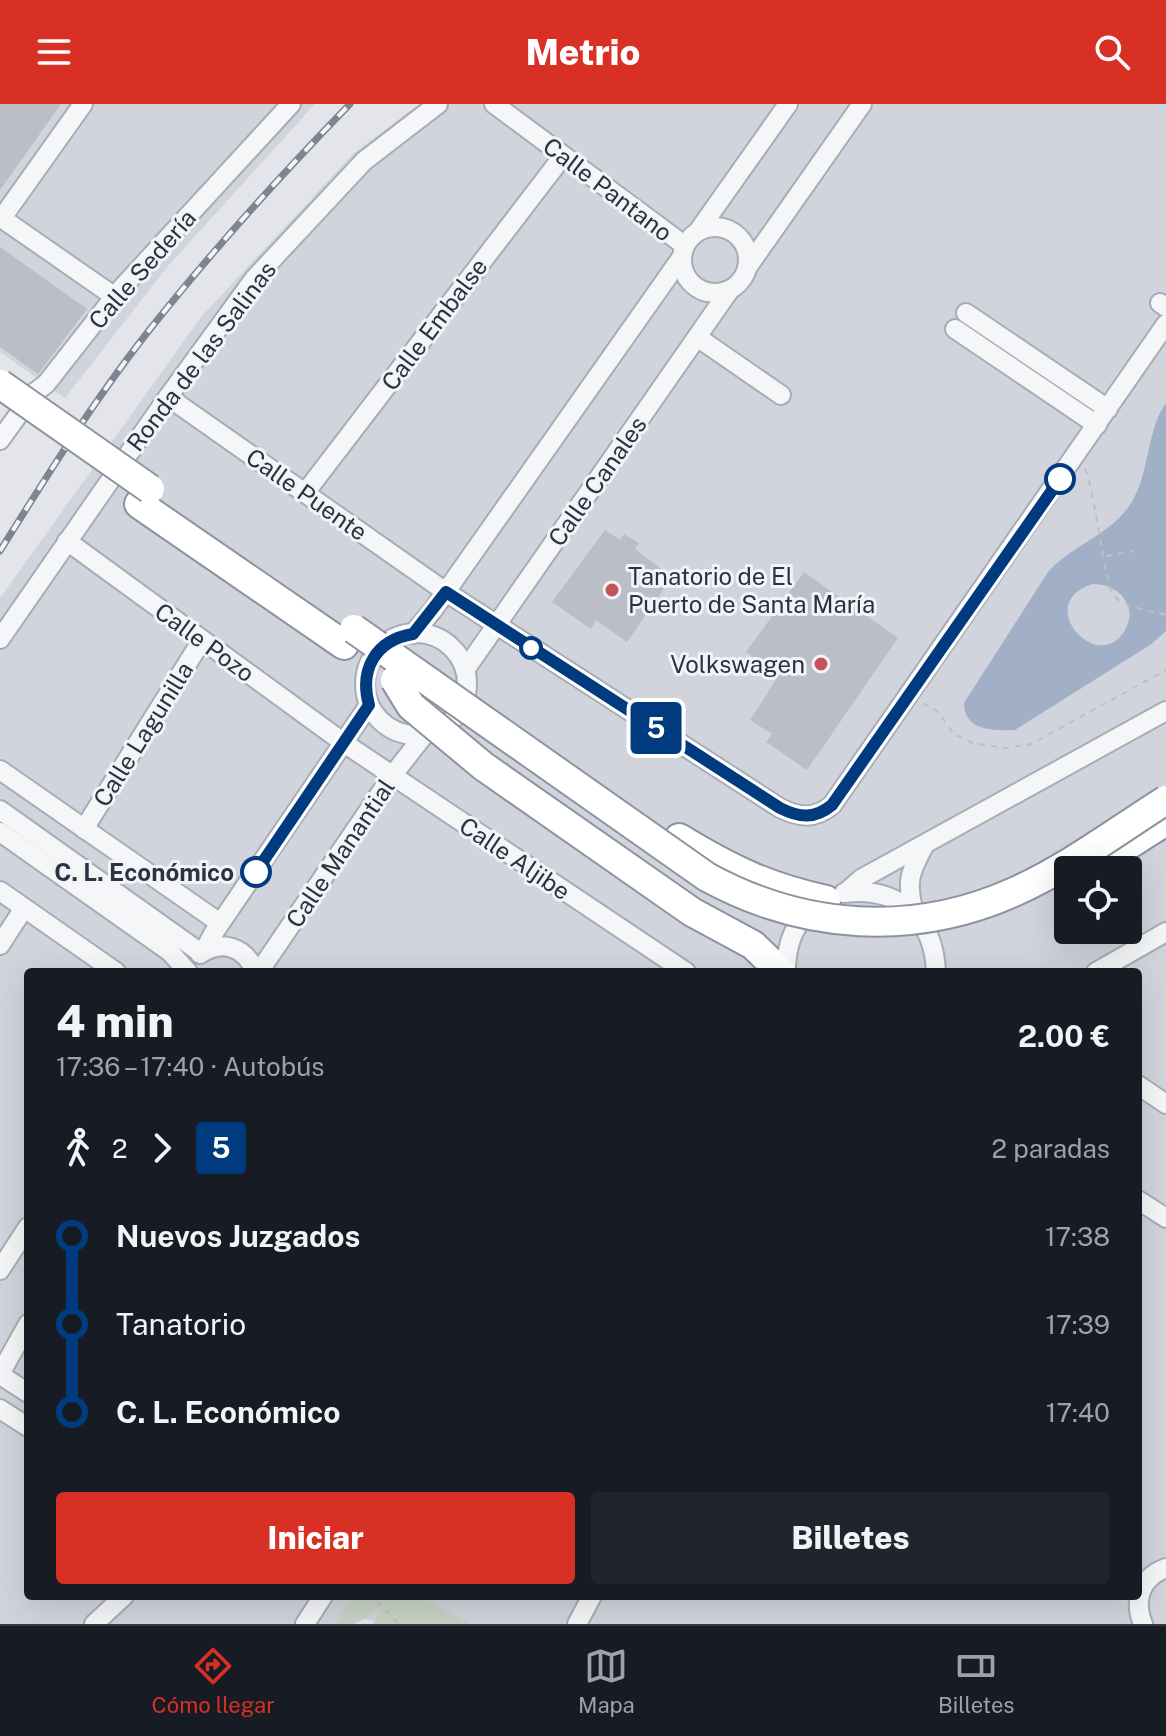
<!DOCTYPE html>
<html lang="es">
<head>
<meta charset="utf-8">
<style>
	:root { --surface:#171b24; --page:#20242c; --text:#f1f3f6; --muted:#9ea1a6; --line:#363941; --accent:#d93025 }
	body { margin:0; font-family:"Public Sans",sans-serif; background:var(--page); color:var(--text); height:100vh; display:flex; flex-direction:column; font-size:30px; white-space:nowrap }
	* { box-sizing:border-box; margin:0 }
	p { font-size:26px; color:var(--muted) }
	.icon { flex:none; width:44px; height:44px; fill:none; stroke:currentColor; stroke-width:2; stroke-linecap:round; stroke-linejoin:round }
	.map { position:relative; flex:1; overflow:hidden }
	.sheet { position:absolute; left:24px; top:864px; width:1118px; height:632px; display:flex; flex-direction:column; background:var(--surface); border-radius:8px; box-shadow:0 8px 32px #0002 }
	.sheet>* { flex:none }
	.badge { padding:0 16px; border-radius:6px; font-size:28px; line-height:52px }
	.buttons { position:absolute; left:1054px; top:752px; display:grid; gap:16px }
	.buttons a { display:grid; place-items:center; width:88px; height:88px; border-radius:8px; background:var(--surface); box-shadow:0 8px 32px #0002; font-size:40px }
	.map>.badge { position:absolute; translate:-50% -50%; box-shadow:0 0 0 4px #fff }
	.legs { display:flex; align-items:center; gap:12px; height:88px; padding:0 32px; font-size:26px }
	.legs p { margin-inline-start:auto }
	.summary { display:flex; align-items:center; justify-content:space-between; height:136px; padding:0 32px }
	h1 { font-size:44px; font-weight:800; line-height:60px }
	.action { display:flex; gap:16px; margin-top:auto; padding:16px 32px }
	.action a { flex:1; height:92px; border-radius:8px; background:var(--accent); color:#fff; font-size:32px; font-weight:800; line-height:92px; text-align:center }
	.action a+a { background:var(--page); color:var(--text) }
	ul { padding:0 32px; list-style:none }
	li { display:flex; align-items:center; gap:28px; height:88px; font-size:30px }
	li i { display:grid; place-items:center; width:12px; height:100%; margin:0 10px; background:currentColor }
	li i::after { content:''; width:20px; height:20px; margin:-10px; border:6px solid; border-radius:50%; background:var(--surface) }
	li p { margin-inline-start:auto }
	li:first-child i { background:linear-gradient(#0000 50%,currentColor 0) }
	li:last-child i { background:linear-gradient(currentColor 50%,#0000 0) }
	header { display:flex; justify-content:space-between; align-items:center; height:104px; padding:0 32px; background:var(--accent); color:#fff; font-size:36px; font-weight:800 }
	.menu { display:flex; justify-content:space-around; align-items:center; height:112px; border-top:2px solid var(--line); background:var(--surface); font-size:22px; color:var(--muted) }
	.menu a { display:grid; justify-items:center; gap:4px }
	.menu .current { color:var(--accent) }
	.map>svg:first-child { display:block }
</style>
</head>
<body>
<header><svg class="icon" aria-label="menu" viewBox="0 0 24 24"><path d="M4 6h16M4 12h16M4 18h16"/></svg>Metrio<svg class="icon" aria-label="search" viewBox="0 0 24 24"><circle cx="10" cy="10" r="6"/><path d="M15 15l6 6"/></svg></header>
<div class="map">
<svg width="1166" height="1520" viewBox="0 0 1166 1520">
	<rect width="100%" height="100%" fill="#e3e5ea"/>
	<g fill="#d1d4dc" fill-rule="evenodd">
		<polygon points="0,0 315,0 168,162 65,294 0,248"/>
		<path d="M 419,0 L 1166,0 L 1166,1520 L 393,1520 L 343,1511 L 337,1520 L 0,1520 L 0,494 L 201,213 L 354,49 ZM 1068,766 L 1128,766 L 1128,826 L 1068,826 ZM 28,868 L 1138,868 L 1138,1492 L 28,1492 Z"/>
	</g>
	<polygon fill="#c7d3c5" points="351,1492 420,1492 471,1520 373,1520 381,1505 354,1520 337,1520"/>
	<path fill="#a1b0c7" fill-rule="evenodd" d="M 1166,299 L 1166,527 L 1150,541 L 1015,626 C 994,627 964,627 964,599 L 1048,468 C 1074,439 1117,429 1135,392 C 1150,362 1147,326 1166,299 ZM 1093,480 C 1117,480 1138,500 1126,524 C 1101,575 1030,499 1093,480 Z"/>
	<g fill="#bbbec6">
		<polygon points="0,0 61,0 0,86"/>
		<polygon points="0,143 87,205 38,270 0,243"/>
		<polygon points="605,426 620,436 624,430 639,439 635,445 672,473 627,538 596,516 591,525 552,498"/>
		<polygon points="804,468 898,534 807,666 766,638 772,630 750,616 779,571 746,548"/>
	</g>
	<g fill="none" stroke-linecap="round" stroke-linejoin="round">
		<defs>
			<g id="minor">
				<polyline points="494,0 684,141"/>
				<polyline points="0,113 115,193"/>
				<polyline points="2,114 83,0"/>
				<circle cx="715" cy="156" r="33"/>
				<polyline points="699,126 788,0"/>
				<polyline points="747,164 862,0"/>
				<polyline points="1160,199 1166,203"/>
				<polyline points="966,209 1108,305"/>
				<polyline points="955,225 1097,321"/>
				<polyline points="697,233 781,291"/>
				<path d="M 168,293 L 446,488 L 780,704 C 800,714 815,715 832,701 L 1166,220"/>
				<polyline points="0,336 34,289 46,280 119,187 291,0"/>
				<polyline points="305,389 563,52"/>
				<polyline points="67,437 344,639 686,868"/>
				<circle cx="416" cy="580" r="51"/>
				<polyline points="413,530 433,506 681,154"/>
				<polyline points="0,535 168,293 254,175 364,57 438,0"/>
				<polyline points="465,566 729,187"/>
				<polyline points="0,666 220,819"/>
				<polyline points="0,706 201,849"/>
				<polyline points="84,725 202,536"/>
				<polyline points="0,728 170,848 188,868"/>
				<polyline points="0,787 116,868"/>
				<path d="M 844,789 C 898,782 934,814 936,868"/>
				<polyline points="845,789 861,775 1166,607"/>
				<path d="M 914,809 C 906,778 909,770 924,742"/>
				<polyline points="0,841 24,804"/>
				<polyline points="204,847 213,830 369,601"/>
				<path d="M 200,850 C 222,835 246,843 255,868"/>
				<polyline points="255,868 265,859 392,672 424,631"/>
				<path d="M 786,868 C 786,843 793,819 814,804"/>
				<polyline points="1096,868 1166,828"/>
				<polyline points="1138,981 1166,1000"/>
				<polyline points="1138,1096 1166,1114"/>
				<polyline points="0,1166 28,1123"/>
				<polyline points="3,1265 28,1220"/>
				<polyline points="2,1272 28,1289"/>
				<polyline points="0,1305 28,1323"/>
				<polyline points="94,1520 124,1492"/>
				<polyline points="305,1520 323,1492"/>
				<polyline points="577,1520 592,1492"/>
				<path d="M 1143,1520 C 1133,1496 1141,1473 1166,1464"/>
			</g>
			<g id="highway">
				<polyline points="139,400 344,541"/>
				<polyline points="483,662 692,808 753,841 781,868"/>
				<path d="M 679,734 C 730,765 767,783 826,796"/>
				<polyline points="1089,766 1166,717"/>
			</g>
		</defs>
		<use href="#minor" stroke="#a8acb4" stroke-width="22"/>
		<use href="#highway" stroke="#8c929f" stroke-width="32"/>
		<g stroke="#bdbfc5" stroke-width="2" stroke-dasharray="6 6" stroke-linecap="butt">
			<path d="M 1085,365 C 1096,390 1104,480 1114,492 C 1125,504 1151,507 1166,511"/>
			<polyline points="1106,452 1133,447"/>
			<polyline points="923,599 938,608 954,630 972,639 1006,644 1031,640 1166,566"/>
			<polyline points="367,1492 372,1493 399,1520"/>
		</g>
		<use href="#minor" stroke="#f5f6f8" stroke-width="18"/>
		<use href="#highway" stroke="#fff" stroke-width="28"/>
		<defs>
			<path id="rail" d="M 0,447 C 46,373 93,298 147,229 C 211,148 279,73 350,0"/>
		</defs>
		<use href="#rail" stroke="#7e8492" stroke-width="7"/>
		<use href="#rail" stroke="#f3f4f7" stroke-width="4" stroke-dasharray="12" stroke-linecap="butt"/>
		<defs>
			<g id="highway-bridge">
				<polyline points="0,280 150,385"/>
				<path d="M 354,525 L 707,773 C 804,826 913,833 1014,788 C 1068,764 1117,727 1166,696"/>
				<polyline points="395,576 411,602 483,662"/>
			</g>
		</defs>
		<use href="#highway-bridge" stroke="#8c929f" stroke-width="32" stroke-linecap="butt"/>
		<use href="#highway-bridge" stroke="#fff" stroke-width="28"/>
	</g>
	<g fill="none" stroke-linecap="round" stroke-linejoin="round">
		<defs>
			<path id="line-1" d="M 256,768 L 369,601 C 359,565 376,536 413,530 L 446,488 L 780,704 C 800,714 815,715 832,701 L 1060,375"/>
		</defs>
		<use href="#line-1" stroke="#fff" stroke-width="18"/>
		<use href="#line-1" stroke="#003b80" stroke-width="12"/>
	</g>
	<g fill="#fff" stroke="#003b80" stroke-width="4">
		<circle cx="1060" cy="375" r="14"/>
		<circle cx="531" cy="544" r="10"/>
		<circle cx="256" cy="768" r="14"/>
	</g>
	<g fill="#c3545c" stroke="#f3f4f7" stroke-width="3">
		<circle cx="612" cy="486" r="8"/>
		<circle cx="821" cy="560" r="8"/>
	</g>
	<g text-anchor="middle" dominant-baseline="central" stroke-width="6" stroke-linejoin="round" paint-order="stroke">
		<g font-size="24" fill="#2c3241" stroke="#f3f4f7">
			<text transform="translate(608 85) rotate(37)">Calle Pantano</text>
			<text transform="translate(142 165) rotate(-49)">Calle Sedería</text>
			<text transform="translate(434 220) rotate(-53)">Calle Embalse</text>
			<text transform="translate(201 252) rotate(-53)">Ronda de las Salinas</text>
			<text transform="translate(597 377) rotate(-55)">Calle Canales</text>
			<text transform="translate(307 390) rotate(35)">Calle Puente</text>
			<text transform="translate(205 538) rotate(36)">Calle Pozo</text>
			<text transform="translate(143 630) rotate(-58)">Calle Lagunilla</text>
			<text transform="translate(340 749) rotate(-56)">Calle Manantial</text>
			<text transform="translate(515 754) rotate(34)">Calle Aljibe</text>
		</g>
		<g font-size="24" fill="#2c3241" stroke="#f3f4f7" text-anchor="start">
			<text x="628" y="472">Tanatorio de El<tspan x="628" dy="28">Puerto de Santa María</tspan></text>
			<text x="805" y="560" text-anchor="end">Volkswagen</text>
		</g>
		<g font-size="24" font-weight="bold" fill="#2c3241" stroke="#f3f4f7" text-anchor="end">
			<text x="234" y="768">C. L. Económico</text>
		</g>
	</g>
</svg>
<div class="buttons">
<a><svg class="icon" aria-label="locate" viewBox="0 0 24 24"><circle cx="12" cy="12" r="6"/><path d="M12 2v4M12 18v4M2 12h4M18 12h4"/></svg></a>
</div>
<b class="badge" style="left:656px;top:624px;background:#003b80;color:#fff">5</b>
<section class="sheet">
<div class="summary"><div><h1>4 min</h1><p>17:36 – 17:40 · Autobús</p></div><b>2.00 €</b></div>
<div class="legs"><svg class="icon" aria-label="walk" viewBox="0 0 24 24"><circle cx="13" cy="4" r="2"/><path d="M13 8l-2 6 4 7M11 14l-3 7M7 12l3-4h3l4 4"/></svg>2<svg class="icon" aria-label="forward" viewBox="0 0 24 24"><path d="M9 5l7 7-7 7"/></svg><b class="badge" style="background:#003b80;color:#fff">5</b><p>2 paradas</p></div>
<ul>
<li><i style="color:#003b80"></i><b>Nuevos Juzgados</b><p>17:38</p></li>
<li><i style="color:#003b80"></i><span>Tanatorio</span><p>17:39</p></li>
<li><i style="color:#003b80"></i><b>C. L. Económico</b><p>17:40</p></li>
</ul>
<div class="action"><a>Iniciar</a><a>Billetes</a></div>
</section>
</div>
<nav class="menu">
<a class="current"><svg class="icon" aria-label="directions" viewBox="0 0 24 24"><path d="M12 3l9 9-9 9-9-9zM9 14v-3h6M13 9l2 2-2 2"/></svg>Cómo llegar</a>
<a><svg class="icon" aria-label="map" viewBox="0 0 24 24"><path d="M3 6l6-2 6 2 6-2v14l-6 2-6-2-6 2zM9 4v14M15 6v14"/></svg>Mapa</a>
<a><svg class="icon" aria-label="tickets" viewBox="0 0 24 24"><path d="M3 7h18v10H3zM15 7v10"/></svg>Billetes</a>
</nav>
</body>
</html>
